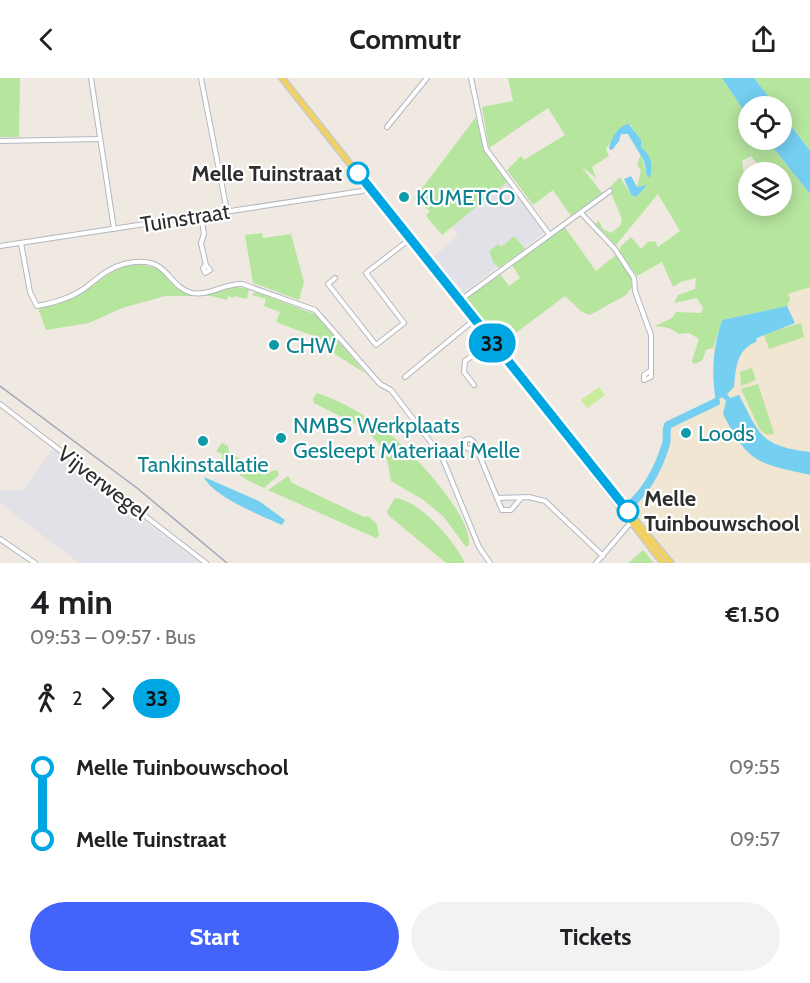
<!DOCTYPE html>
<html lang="en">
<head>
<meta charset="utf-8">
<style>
	:root { --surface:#fff; --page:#f2f2f2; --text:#202124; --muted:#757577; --accent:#4264fb }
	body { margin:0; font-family:Cabin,sans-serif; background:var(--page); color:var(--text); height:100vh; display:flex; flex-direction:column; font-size:22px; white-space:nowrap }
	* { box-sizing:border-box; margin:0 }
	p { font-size:20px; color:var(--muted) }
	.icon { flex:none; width:33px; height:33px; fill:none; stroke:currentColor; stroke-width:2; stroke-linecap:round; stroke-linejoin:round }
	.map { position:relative; height:485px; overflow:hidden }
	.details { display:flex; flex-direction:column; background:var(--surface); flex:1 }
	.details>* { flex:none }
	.badge { padding:0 12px; border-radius:20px; font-size:21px; line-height:39px }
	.tools { position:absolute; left:738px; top:18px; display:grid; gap:12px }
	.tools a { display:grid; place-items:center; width:54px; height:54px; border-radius:50%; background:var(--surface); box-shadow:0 3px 15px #0003; font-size:30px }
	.map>.badge { position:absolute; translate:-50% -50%; box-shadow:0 0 0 3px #fff }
	.legs { display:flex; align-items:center; gap:9px; height:66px; padding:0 30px; font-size:20px }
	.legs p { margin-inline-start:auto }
	.overview { display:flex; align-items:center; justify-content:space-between; height:102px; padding:0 30px }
	h1 { font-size:33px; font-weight:700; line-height:45px }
	.button { display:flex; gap:12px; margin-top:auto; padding:12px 30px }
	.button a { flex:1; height:69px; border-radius:36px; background:var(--accent); color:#fff; font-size:24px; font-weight:700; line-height:69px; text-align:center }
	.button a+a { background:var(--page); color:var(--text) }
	ul { padding:0 30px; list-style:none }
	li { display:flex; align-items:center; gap:21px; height:72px; font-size:22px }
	li i { display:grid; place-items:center; width:9px; height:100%; margin:0 8px; background:currentColor }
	li i::after { content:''; width:15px; height:15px; margin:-8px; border:4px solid; border-radius:50%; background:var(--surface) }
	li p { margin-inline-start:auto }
	li:first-child i { background:linear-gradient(#0000 50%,currentColor 0) }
	li:last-child i { background:linear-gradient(currentColor 50%,#0000 0) }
	header { display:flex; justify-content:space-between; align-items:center; height:78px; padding:0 30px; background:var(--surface); font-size:27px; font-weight:700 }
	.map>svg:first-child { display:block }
</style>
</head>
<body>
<header><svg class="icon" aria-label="back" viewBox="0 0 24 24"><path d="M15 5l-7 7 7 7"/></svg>Commutr<svg class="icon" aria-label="share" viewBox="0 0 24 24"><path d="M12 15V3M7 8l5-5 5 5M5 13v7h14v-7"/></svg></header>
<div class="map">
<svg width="810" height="485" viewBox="0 0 810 485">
	<rect width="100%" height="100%" fill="#efe9e1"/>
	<g fill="#e3e1e8">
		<polygon points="507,104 545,154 461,216 432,180 458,157 451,149"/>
		<polygon points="53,371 75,385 73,389 200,485 79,485 0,425 0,412 23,412"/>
	</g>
	<polygon fill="#f0e6d1" points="810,209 810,485 678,485 629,428 639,420 652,399 666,363 668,347 716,324 712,293 714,269 722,242"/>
	<g fill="#b6e59e" fill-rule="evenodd">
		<polygon points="0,0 20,0 19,59 0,59"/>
		<path d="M 508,0 L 722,0 L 748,39 L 748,62 L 767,62 L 810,116 L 810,209 L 788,216 L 790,221 L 787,228 L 722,242 L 713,270 L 706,272 L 702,283 L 694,286 L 692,283 L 699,261 L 689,255 L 679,256 L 669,250 L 655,248 L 672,240 L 676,234 L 701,235 L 703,230 L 697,220 L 674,225 L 678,217 L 695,211 L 696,200 L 680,204 L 673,209 L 662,184 L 637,198 L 620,174 L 620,169 L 631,159 L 641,171 L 648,164 L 655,163 L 658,169 L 680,153 L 658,116 L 616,167 L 595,146 L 599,143 L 603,151 L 611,155 L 620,148 L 622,141 L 609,110 L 620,99 L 631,117 L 636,119 L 644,107 L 637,109 L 641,93 L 637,87 L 641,76 L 647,99 C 656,83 648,80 640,68 C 635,60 637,51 629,46 C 617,48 613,62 606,71 L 609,78 L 592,89 L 596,100 L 581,88 L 602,115 L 571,138 L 553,112 L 533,127 L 507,92 L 521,78 L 524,82 L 565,57 L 548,30 L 489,70 L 482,29 L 513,23 ZM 751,78 L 764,94 L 782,94 L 782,128 L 748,128 L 742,83 Z"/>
		<polygon points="754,0 810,0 810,73 782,36 782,28 776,28"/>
		<polygon points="476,39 484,73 507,104 442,157 426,138 430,133 414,121"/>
		<polygon points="564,148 596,193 617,176 631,199 632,209 626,217 590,237 582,234 565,218 501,266 465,222 500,196 509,208 520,200 512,187"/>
		<polygon points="262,155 263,160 291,156 304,204 299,222 253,205 245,157"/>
		<polygon points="514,158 525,171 499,190 493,184 489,173 498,166 501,169"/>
		<path d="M 128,187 C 163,184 166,200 193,216 L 230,208 L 249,211 L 247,221 L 234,218 L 233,220 L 228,218 L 227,222 L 212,218 L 165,218 L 122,230 L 89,245 L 46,252 L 39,233 L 40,229 C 54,226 68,223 80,216 C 97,206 108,193 128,187 Z"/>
		<polygon points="256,214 317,237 365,295 330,273 331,268 327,263 276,244 280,234 264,228 266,221 252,217"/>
		<polygon points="801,245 804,259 769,271 764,256"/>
		<polygon points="752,290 756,302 741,308 740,294"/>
		<polygon points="758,306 774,355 773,356 767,357 760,352 741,311"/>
		<path d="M 317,315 C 341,323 366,337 386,353 C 410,372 472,436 469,467 L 466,469 L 443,438 L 422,421 L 391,403 C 389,395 389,387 386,379 C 375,349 339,339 314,325 L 313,320 Z"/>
		<polygon points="222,365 228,368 229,375 269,394 277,392 279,397 264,410 247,402 222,383 222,376 216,373"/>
		<polygon points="288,398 292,405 364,439 368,438 377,446 379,457 376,460 268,412"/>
		<path d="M 395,420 C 421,423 454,463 465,485 L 446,485 L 388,437 L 387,433 Z"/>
		<polygon points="643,472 654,485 628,485"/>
	</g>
	<polygon fill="#c9ec9a" points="599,309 605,317 587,330 581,322"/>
	<g fill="#75cff0">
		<polygon points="722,0 754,0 776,28 748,28 748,39"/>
		<polygon points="782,36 810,73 810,116 767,62 782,62"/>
		<path d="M 629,46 L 641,62 L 641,69 C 652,78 653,87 650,99 L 647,99 L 644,83 L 628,56 L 621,56 L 619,63 L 612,72 L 609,71 C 610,62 618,47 629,46 Z"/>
		<polygon points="631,98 637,109 647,107 636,119 631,117 624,101"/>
		<path d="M 787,228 L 795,245 L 757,260 L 756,264 C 736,272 736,290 734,309 L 727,316 L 730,320 L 739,317 C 760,357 760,368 810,374 L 810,397 C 757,385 749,386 723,336 L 726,323 L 722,319 L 716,324 C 711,294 713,270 722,242 Z"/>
		<path d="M 204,399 L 259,423 L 285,442 L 282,447 C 262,438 212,418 204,399 Z"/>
	</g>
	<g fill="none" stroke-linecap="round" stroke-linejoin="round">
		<path stroke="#75cff0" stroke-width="8" d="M 629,428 C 647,412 659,389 666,366 C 668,359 665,353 668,347 L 716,324"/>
		<defs>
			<g id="minor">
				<polyline points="91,0 114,151"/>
				<polyline points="201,0 227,133"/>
				<polyline points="471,0 486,71 549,156"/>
				<polyline points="387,49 427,0"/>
				<polyline points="0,63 100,61"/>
				<polyline points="581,135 615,171 634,200 635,213 651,257 651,299 644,302 644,297 650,293"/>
				<polyline points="201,137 204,156 201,165 206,187 203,190 205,195 210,192 206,187"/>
				<path d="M 21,165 L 30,214 L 37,228 C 54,225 71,220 85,210 C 97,201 108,190 124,186 C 170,175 165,208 192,215 C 210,218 225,205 242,206 L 315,232 L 380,306 L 391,312 L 442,379 L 479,469 L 490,485"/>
				<polyline points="0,168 362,113 369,109"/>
				<polyline points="335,200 328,206 376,267 404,245 366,195 410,161"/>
				<polyline points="459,223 610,113"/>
				<polyline points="405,299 474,242"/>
				<polyline points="474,307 464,294 465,283 492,264"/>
				<polyline points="0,326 206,485"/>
				<polyline points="479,375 465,369 465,362 470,361 474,364 502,432 511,432 521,420"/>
				<polyline points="497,420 529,419 545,423 603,478"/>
				<polyline points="0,461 35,485"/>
				<polyline points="596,485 632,443"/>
			</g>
			<g id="primary">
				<polyline points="282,0 564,356 663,485"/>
				<polyline points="571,365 671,485"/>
			</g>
		</defs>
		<use href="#minor" stroke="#b4b7c1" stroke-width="6"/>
		<use href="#primary" stroke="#c9c9c9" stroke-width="8"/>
		<use href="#minor" stroke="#fff" stroke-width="4"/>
		<use href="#primary" stroke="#f2d163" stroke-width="5"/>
		<polyline stroke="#a3a6b8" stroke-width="1.5" points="0,308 137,410 227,485"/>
	</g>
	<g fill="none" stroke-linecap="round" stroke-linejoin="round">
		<defs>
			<polyline id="line-1" points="358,95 628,433"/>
		</defs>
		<use href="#line-1" stroke="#fff" stroke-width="14"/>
		<use href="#line-1" stroke="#00a6e2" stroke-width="9"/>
	</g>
	<g fill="#fff" stroke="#00a6e2" stroke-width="3">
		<circle cx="358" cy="95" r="10"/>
		<circle cx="628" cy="433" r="10"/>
	</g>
	<g fill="#0f9aa8" stroke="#fff" stroke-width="2">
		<circle cx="404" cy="119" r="6"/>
		<circle cx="274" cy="267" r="6"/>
		<circle cx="686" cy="355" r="6"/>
		<circle cx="281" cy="360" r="6"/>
		<circle cx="203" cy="363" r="6"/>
	</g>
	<g text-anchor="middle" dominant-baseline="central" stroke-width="4.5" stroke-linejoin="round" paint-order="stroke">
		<g font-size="22" font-weight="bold" fill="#2e2e2e" stroke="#fff" text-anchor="end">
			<text x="342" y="95">Melle Tuinstraat</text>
			<text x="644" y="420" text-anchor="start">Melle<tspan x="644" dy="25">Tuinbouwschool</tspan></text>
		</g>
		<g font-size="22" fill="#0d838f" stroke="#fff" text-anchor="start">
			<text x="416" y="119">KUMETCO</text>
			<text x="286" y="267">CHW</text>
			<text x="293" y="347">NMBS Werkplaats<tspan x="293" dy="25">Gesleept Materiaal Melle</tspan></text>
			<text x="698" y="355">Loods</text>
			<text x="203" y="386" text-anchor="middle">Tankinstallatie</text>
		</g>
		<g font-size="22" fill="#2e2e2e" stroke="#fff">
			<text transform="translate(185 140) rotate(-9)">Tuinstraat</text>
			<text transform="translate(103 405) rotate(37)">Vijverwegel</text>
		</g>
	</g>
</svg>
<div class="tools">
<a><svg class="icon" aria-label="locate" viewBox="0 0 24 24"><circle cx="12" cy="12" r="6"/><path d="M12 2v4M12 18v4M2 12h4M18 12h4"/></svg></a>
<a><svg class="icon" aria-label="layers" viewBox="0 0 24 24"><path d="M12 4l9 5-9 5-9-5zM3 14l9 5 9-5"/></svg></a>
</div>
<b class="badge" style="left:492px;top:265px;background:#00a6e2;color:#111">33</b>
</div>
<section class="details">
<div class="overview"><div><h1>4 min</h1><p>09:53 – 09:57 · Bus</p></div><b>€1.50</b></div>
<div class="legs"><svg class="icon" aria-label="walk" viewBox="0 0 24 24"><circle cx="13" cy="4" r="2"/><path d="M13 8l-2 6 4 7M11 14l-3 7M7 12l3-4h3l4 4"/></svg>2<svg class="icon" aria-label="forward" viewBox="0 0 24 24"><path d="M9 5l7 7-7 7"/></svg><b class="badge" style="background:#00a6e2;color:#111">33</b></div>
<ul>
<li><i style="color:#00a6e2"></i><b>Melle Tuinbouwschool</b><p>09:55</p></li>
<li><i style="color:#00a6e2"></i><b>Melle Tuinstraat</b><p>09:57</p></li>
</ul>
<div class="button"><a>Start</a><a>Tickets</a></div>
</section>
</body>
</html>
